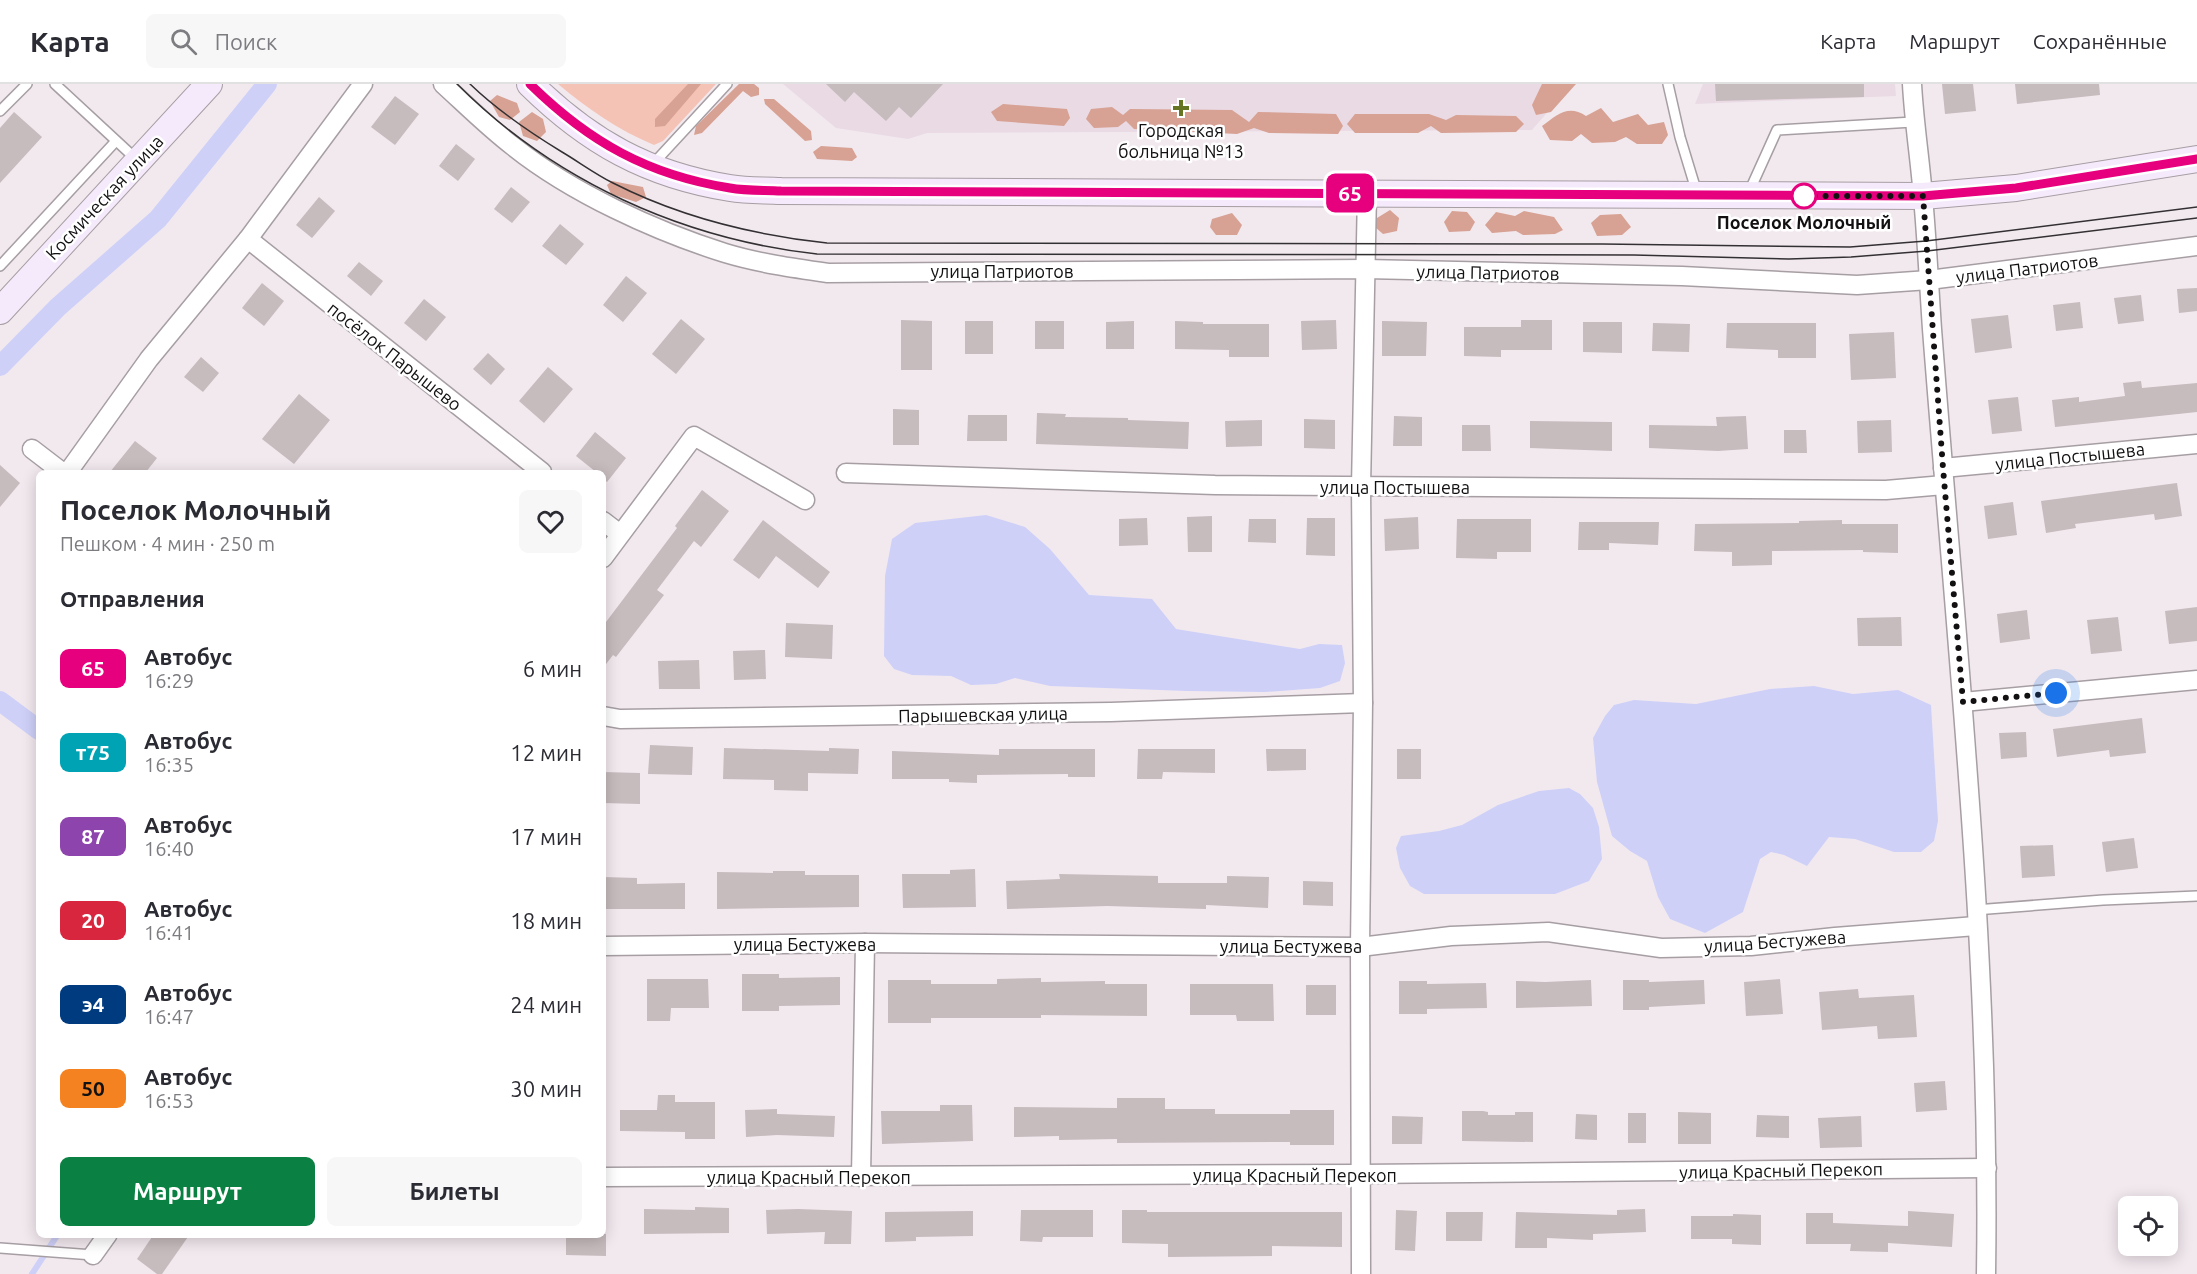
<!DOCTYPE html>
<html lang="ru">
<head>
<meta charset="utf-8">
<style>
	:root { --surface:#fff; --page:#f7f7f7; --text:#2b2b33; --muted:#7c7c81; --line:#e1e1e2; --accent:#0b8043 }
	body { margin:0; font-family:Ubuntu,sans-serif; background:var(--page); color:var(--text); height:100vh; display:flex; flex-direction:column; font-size:22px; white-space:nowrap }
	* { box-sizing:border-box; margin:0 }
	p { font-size:20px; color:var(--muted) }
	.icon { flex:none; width:33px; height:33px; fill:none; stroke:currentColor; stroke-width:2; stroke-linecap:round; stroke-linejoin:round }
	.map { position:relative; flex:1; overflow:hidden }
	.drawer { position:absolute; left:36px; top:386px; width:570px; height:768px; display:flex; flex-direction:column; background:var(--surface); border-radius:9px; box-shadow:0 3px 15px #0003 }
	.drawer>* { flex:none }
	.badge { padding:0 12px; border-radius:9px; font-size:21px; line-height:39px }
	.buttons { position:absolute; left:2118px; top:1112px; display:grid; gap:12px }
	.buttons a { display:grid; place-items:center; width:60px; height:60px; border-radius:9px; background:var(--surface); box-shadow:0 3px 15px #0003; font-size:30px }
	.you { position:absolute; width:30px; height:30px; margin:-15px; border:4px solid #fff; border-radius:50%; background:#1a73e8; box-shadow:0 0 0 9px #1a73e833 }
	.map>.badge { position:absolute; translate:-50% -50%; box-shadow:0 0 0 3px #fff }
	h2 { padding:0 24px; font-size:22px; line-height:54px }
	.round { display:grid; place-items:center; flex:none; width:63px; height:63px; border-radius:9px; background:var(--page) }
	.overview { display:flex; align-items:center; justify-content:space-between; height:102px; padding:0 24px }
	h1 { font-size:28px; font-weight:700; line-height:45px }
	.primary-button { display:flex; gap:12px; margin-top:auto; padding:12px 24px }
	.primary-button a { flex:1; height:69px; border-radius:9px; background:var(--accent); color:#fff; font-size:24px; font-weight:700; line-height:69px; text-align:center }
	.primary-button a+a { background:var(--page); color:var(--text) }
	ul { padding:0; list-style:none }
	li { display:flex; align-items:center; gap:18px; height:84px; padding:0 24px }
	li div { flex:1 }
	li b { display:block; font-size:22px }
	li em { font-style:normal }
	li .badge { min-width:66px; font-weight:700; text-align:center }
	header { display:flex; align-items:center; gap:36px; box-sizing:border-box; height:84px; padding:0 30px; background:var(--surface); border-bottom:2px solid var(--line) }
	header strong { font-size:28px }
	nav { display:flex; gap:33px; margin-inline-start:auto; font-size:21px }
	.search { width:420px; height:54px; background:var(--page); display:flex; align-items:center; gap:15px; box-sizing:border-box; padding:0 21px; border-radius:9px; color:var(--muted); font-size:22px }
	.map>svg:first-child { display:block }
</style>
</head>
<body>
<header>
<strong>Карта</strong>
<div class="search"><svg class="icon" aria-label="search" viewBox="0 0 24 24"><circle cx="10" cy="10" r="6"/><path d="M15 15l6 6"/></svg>Поиск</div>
<nav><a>Карта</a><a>Маршрут</a><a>Сохранённые</a></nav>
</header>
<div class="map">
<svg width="2197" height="1190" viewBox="0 0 2197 1190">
	<rect width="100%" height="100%" fill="#f2e9ef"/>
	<g fill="#eadae4">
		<polygon points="783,0 1572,0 1532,46 927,49 908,55 836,44"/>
		<polygon points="1703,0 1895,0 1896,12 1695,20"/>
	</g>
	<path fill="#f4c3b6" d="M 558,0 L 716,0 L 663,57 L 654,61 C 618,46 588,25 558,0 Z"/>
	<g fill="#d7a193">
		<polygon points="688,0 701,0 665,42 655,43 655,35"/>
		<polygon points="739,0 754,0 759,4 759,11 751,13 743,7 702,49 694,51 696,42"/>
		<polygon points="1542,0 1576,0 1551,28 1536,31 1532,21"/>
		<polygon points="497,11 517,19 520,28 510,36 499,33 490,17"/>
		<polygon points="764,15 774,15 811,47 812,56 805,57 765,20"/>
		<polygon points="1003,20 1067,25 1070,34 1064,42 997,37 991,28"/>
		<polygon points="1112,23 1123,31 1130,25 1232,26 1249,38 1258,28 1336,30 1343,42 1338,50 1269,49 1254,44 1237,50 1134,45 1126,37 1118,43 1094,44 1086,35 1091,25"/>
		<path d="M 1601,24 L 1613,38 L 1638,30 L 1648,41 L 1664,38 L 1668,51 L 1662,60 L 1637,60 L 1626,53 L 1615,58 L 1592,59 L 1581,50 L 1572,57 L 1550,56 L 1542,42 C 1557,31 1568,20 1586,32 Z"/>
		<polygon points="532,28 543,35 546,48 537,57 523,52 519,38"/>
		<polygon points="1355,30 1429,30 1446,36 1456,31 1516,32 1524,40 1516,48 1441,49 1431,42 1418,49 1355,49 1347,40"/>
		<polygon points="821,62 852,64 857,73 852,77 817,75 813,68"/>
		<polygon points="612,97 643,103 646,113 636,118 611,110 607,101"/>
		<polygon points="1390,126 1399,134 1397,147 1383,150 1375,143 1377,134"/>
		<polygon points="1452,127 1467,128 1475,138 1470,147 1449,148 1444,138"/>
		<polygon points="1524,127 1554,133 1563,146 1555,150 1523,151 1516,147 1492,149 1485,141 1496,128 1515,132"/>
		<polygon points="1232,129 1242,141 1237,151 1216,151 1210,143 1212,135"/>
		<polygon points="1621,130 1631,143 1622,151 1597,152 1591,139 1600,131"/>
	</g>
	<g fill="#ced0f8">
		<polygon points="986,431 1025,443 1050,465 1089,511 1152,515 1176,545 1300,565 1319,560 1342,561 1345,579 1340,597 1320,604 1265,608 1187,607 1050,602 1015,594 996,600 971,601 951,592 912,591 894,585 884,572 885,492 892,455 915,439"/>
		<polygon points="1814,602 1853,610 1898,606 1931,621 1938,737 1934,757 1921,768 1894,768 1855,755 1829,753 1807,782 1784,771 1771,768 1760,775 1743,828 1705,849 1670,835 1658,813 1647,777 1630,767 1612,752 1597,698 1593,654 1605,632 1614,621 1634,616 1696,620 1770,605"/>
		<polygon points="1569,704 1580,710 1593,724 1599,743 1602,775 1589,797 1555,810 1424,810 1410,802 1400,784 1396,764 1401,752 1439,747 1462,741 1498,721 1539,707"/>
	</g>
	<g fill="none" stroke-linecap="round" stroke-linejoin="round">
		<polyline stroke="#ced0f8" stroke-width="6" points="32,1190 58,1150"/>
		<g stroke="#ced0f8" stroke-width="20">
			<polyline points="0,282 58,223 158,135 267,0"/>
			<polyline points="0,617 39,646"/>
		</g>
	</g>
	<g fill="#c6bbbd">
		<polygon points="826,0 943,0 911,34 899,23 886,37 854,8 845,18"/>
		<polygon points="1715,0 1864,0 1864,13 1716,17"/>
		<polygon points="1942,0 1973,0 1976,27 1945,30"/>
		<polygon points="2015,0 2099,0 2100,11 2017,20"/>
		<polygon points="395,12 419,30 395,61 371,43"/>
		<polygon points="14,28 42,53 0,99 0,44"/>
		<polygon points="456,60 475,75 458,97 439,82"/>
		<polygon points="511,103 530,118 512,139 494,125"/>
		<polygon points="319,113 335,127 312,154 296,141"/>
		<polygon points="560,140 584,160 566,181 542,162"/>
		<polygon points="359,178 383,197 371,212 347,192"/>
		<polygon points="626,192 647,209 623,238 603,221"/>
		<polygon points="262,199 284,217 264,242 242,224"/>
		<polygon points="2197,204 2197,227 2179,229 2177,205"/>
		<polygon points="2141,211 2144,237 2118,240 2114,214"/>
		<polygon points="424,215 446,233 426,257 404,239"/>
		<polygon points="2080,218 2083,244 2056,247 2053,221"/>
		<polygon points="2008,231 2012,264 1975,269 1971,235"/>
		<polygon points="681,235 705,255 676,290 652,270"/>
		<polygon points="901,236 932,237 932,286 901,286"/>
		<polygon points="1336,236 1337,265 1302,266 1301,237"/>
		<polygon points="1521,236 1552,236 1552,266 1501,266 1501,273 1464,272 1464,243 1521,243"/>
		<rect x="965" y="237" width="28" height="33"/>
		<rect x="1035" y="237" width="29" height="28"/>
		<polygon points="1134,237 1134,265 1106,265 1106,238"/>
		<polygon points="1175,237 1203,238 1203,240 1269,240 1269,273 1229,273 1229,266 1175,265"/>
		<polygon points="1382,237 1427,238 1426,272 1382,272"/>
		<polygon points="1583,238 1622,238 1622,269 1583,268"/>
		<polygon points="1653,239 1690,240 1689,268 1652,267"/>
		<polygon points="1727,239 1816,239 1816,274 1778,274 1778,266 1726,264"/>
		<polygon points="1894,248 1896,294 1851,296 1849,250"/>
		<polygon points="488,269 505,285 491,301 473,285"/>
		<polygon points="201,273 219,289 203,308 184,293"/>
		<polygon points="548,283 573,305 544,339 519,317"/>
		<polygon points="2141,297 2142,304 2197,299 2197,328 2055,343 2052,316 2079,313 2079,318 2125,312 2123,299"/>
		<polygon points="299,310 330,336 294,380 262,355"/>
		<polygon points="2018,313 2022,347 1992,350 1988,316"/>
		<polygon points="893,325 919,326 919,361 893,361"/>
		<polygon points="1037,329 1066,330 1065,333 1128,334 1128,336 1189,338 1188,365 1036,360"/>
		<polygon points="968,331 1007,331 1007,357 967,357"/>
		<polygon points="1394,332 1422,333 1422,362 1393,362"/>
		<polygon points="1746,332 1748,365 1718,367 1649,364 1649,341 1717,342 1716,333"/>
		<polygon points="1304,335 1335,336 1335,365 1304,364"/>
		<polygon points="1262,336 1262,362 1226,363 1225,337"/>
		<polygon points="1891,336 1892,368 1858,369 1857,337"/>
		<polygon points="1530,337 1612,338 1612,367 1530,364"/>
		<polygon points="1462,341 1490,341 1491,367 1462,367"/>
		<polygon points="1784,346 1806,346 1807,369 1784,369"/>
		<polygon points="595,348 626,374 607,398 603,395 603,388 596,388 576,372"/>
		<polygon points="135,357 157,374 146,388 110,388"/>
		<polygon points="0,381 20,399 0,423"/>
		<polygon points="2177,399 2182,432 2155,436 2154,430 2075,440 2076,444 2046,449 2041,417"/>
		<polygon points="702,406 729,427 701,463 694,457 657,506 664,511 616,573 613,571 603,584 603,542 677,444 675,442"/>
		<polygon points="2013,418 2017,451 1988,455 1984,422"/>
		<polygon points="1212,432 1212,468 1188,468 1187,433"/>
		<polygon points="1418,433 1419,465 1385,467 1384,435"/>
		<polygon points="1147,434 1148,461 1119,462 1119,435"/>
		<polygon points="1307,434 1335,434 1335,472 1306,471"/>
		<polygon points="1249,435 1276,435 1276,459 1248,458"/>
		<polygon points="1457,435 1531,435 1531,468 1497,468 1497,475 1456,474"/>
		<polygon points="763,436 830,488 818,504 776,472 759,495 733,476"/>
		<polygon points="1842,436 1842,440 1898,440 1898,469 1863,468 1863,466 1772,467 1772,481 1732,482 1732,468 1694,467 1695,440 1799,439 1799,437"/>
		<polygon points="1579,438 1659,438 1658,461 1609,459 1609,466 1578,466"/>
		<polygon points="2197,523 2197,557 2169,560 2165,527"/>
		<polygon points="2027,526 2030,555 2000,559 1997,530"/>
		<polygon points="1901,533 1902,562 1858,562 1857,534"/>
		<polygon points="2118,533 2122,567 2091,570 2087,536"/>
		<polygon points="786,539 833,541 832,575 785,573"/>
		<polygon points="765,566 766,595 734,596 733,567"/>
		<polygon points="699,576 700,605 659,605 658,577"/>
		<polygon points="2142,634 2146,669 2110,673 2109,666 2057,673 2053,645"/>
		<polygon points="2026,648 2027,673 2001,675 1999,649"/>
		<polygon points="650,661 693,663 692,691 648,690"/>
		<polygon points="724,664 829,667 829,664 859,665 858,690 808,689 808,707 774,706 774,696 723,695"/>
		<polygon points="999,665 1095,665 1095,693 1068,693 1068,690 977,691 977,699 949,698 949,695 892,695 892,667 999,671"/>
		<polygon points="1138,665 1215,665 1215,689 1163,688 1162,695 1137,695"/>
		<polygon points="1266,665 1306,665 1306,686 1267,687"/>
		<rect x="1397" y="665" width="24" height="30"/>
		<polygon points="603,688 640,689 640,720 603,719"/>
		<polygon points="2134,754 2138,784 2106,788 2102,758"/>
		<polygon points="2053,761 2055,792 2022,794 2020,762"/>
		<polygon points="975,785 976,823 903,824 902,790 950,790 950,786"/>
		<polygon points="773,787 805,787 805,791 859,791 859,823 717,825 717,788 773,789"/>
		<polygon points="1059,790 1158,792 1158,799 1227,799 1227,792 1269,793 1268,824 1206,821 1206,825 1107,822 1007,825 1006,797 1060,795"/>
		<polygon points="603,793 637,794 637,800 685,799 685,825 603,825"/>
		<polygon points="1303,797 1333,798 1333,822 1303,821"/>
		<polygon points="742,890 779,890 779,894 840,893 840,921 779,922 779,927 742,927"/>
		<polygon points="1041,894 1041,898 1105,897 1105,900 1147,900 1147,932 1041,931 1041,934 931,934 931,939 888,939 888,896 931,896 931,900 997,900 997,895"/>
		<polygon points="647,895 708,895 709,924 671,924 670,937 647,937"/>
		<polygon points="1780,895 1783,930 1746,932 1744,898"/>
		<polygon points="1591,896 1592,922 1516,924 1516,897 1545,898"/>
		<polygon points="1623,896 1649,896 1649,898 1704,896 1705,920 1649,923 1649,926 1623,926"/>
		<polygon points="1399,897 1427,897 1427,900 1486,899 1487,924 1427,925 1427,930 1399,930"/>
		<polygon points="1190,900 1273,900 1274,937 1237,937 1236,931 1190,931"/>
		<rect x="1306" y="901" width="30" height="30"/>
		<polygon points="1858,905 1859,914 1914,911 1917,953 1878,955 1877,942 1822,946 1819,908"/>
		<polygon points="1945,997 1947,1026 1916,1028 1914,999"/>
		<polygon points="658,1011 675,1011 675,1018 715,1018 715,1055 685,1055 685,1048 620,1047 620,1026 657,1026"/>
		<polygon points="1117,1014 1165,1014 1165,1025 1215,1025 1215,1030 1290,1030 1290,1026 1334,1026 1334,1061 1290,1061 1290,1058 1117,1059 1117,1055 1059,1056 1059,1052 1014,1053 1014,1023 1117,1024"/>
		<polygon points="940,1021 972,1021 973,1057 882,1060 881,1027 940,1027"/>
		<polygon points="777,1025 777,1030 835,1032 834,1053 777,1051 746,1053 745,1026"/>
		<polygon points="1462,1027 1483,1027 1488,1028 1488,1031 1515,1031 1515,1028 1533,1028 1533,1058 1462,1057"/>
		<polygon points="1678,1028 1711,1029 1711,1060 1678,1060"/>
		<rect x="1628" y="1029" width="18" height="30"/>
		<polygon points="1576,1030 1597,1031 1597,1056 1575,1055"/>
		<polygon points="1757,1031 1789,1032 1789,1054 1756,1053"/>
		<polygon points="1392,1032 1423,1033 1422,1060 1392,1060"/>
		<polygon points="1861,1032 1862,1063 1820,1064 1818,1034"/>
		<polygon points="695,1123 729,1124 729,1149 644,1150 644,1125 695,1126"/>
		<polygon points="798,1125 852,1127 851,1160 824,1160 825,1148 767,1150 766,1126"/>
		<polygon points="1645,1125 1646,1148 1593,1150 1593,1156 1547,1154 1547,1164 1515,1164 1516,1128 1617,1131 1617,1126"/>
		<polygon points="1021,1126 1093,1126 1093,1153 1043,1153 1042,1158 1020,1157"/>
		<polygon points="1122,1126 1147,1126 1147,1128 1342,1128 1342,1163 1272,1162 1272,1172 1168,1173 1168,1160 1122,1159"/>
		<polygon points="1396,1126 1417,1127 1415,1167 1395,1166"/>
		<polygon points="973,1127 973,1152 916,1153 916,1157 885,1158 885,1128"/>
		<polygon points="1908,1127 1954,1130 1952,1163 1888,1159 1888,1168 1850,1167 1851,1160 1806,1160 1806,1129 1833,1129 1833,1139 1908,1142"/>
		<polygon points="1446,1128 1483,1128 1482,1157 1446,1157"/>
		<polygon points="1733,1130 1761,1131 1761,1161 1732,1160 1732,1155 1691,1155 1691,1132 1733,1132"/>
		<polygon points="154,1150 190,1150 162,1190 157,1190 137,1175"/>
		<polygon points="566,1150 606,1150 606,1172 566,1171"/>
	</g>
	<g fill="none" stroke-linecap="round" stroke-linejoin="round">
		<defs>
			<g id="lane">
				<polyline points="55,0 136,75"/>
				<polyline points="1668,0 1680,53 1697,109"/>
				<polyline points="0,27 27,0"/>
				<polyline points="653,80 727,0"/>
				<polyline points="1749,108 1777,46 1913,38"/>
				<polyline points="0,182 116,57"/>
				<polyline points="1975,826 2103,816 2197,812"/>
				<polyline points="0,1164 93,1171"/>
			</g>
			<g id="street">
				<path d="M 443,0 C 466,21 489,44 514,63 C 572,109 655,147 725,169 C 758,179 793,184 828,189 L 1365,185 L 1682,192 L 1857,201 L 1929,196 L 2197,162"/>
				<path d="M 1912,0 C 1914,38 1920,75 1923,113 C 1927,157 1929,201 1932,245 C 1956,559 1991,874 1986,1190"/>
				<polyline points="248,155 542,388"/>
				<polyline points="32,365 62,388"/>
				<polyline points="1943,384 2197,360"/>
				<polyline points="68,388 149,275 248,155 363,0"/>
				<polyline points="846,389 1215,401 1886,406 1944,401"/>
				<polyline points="603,437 620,450"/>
				<polyline points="603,474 694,352 805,416"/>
				<polyline points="1963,618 2197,596"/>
				<polyline points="603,632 620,635 1111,628 1363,619"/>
				<polyline points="603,862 865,859 1360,863 1451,852 1548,848 1661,864 1751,862 1835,853 1976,842"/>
				<polyline points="603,1093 1360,1090 1987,1084"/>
				<polyline points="861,1093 865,859"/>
				<polyline points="93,1171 108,1150"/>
				<polyline points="1361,1190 1360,863 1363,619 1361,403 1367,109"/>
			</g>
			<g id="secondary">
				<path d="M 530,0 C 589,58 648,91 730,104 C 747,107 764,106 781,107 L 1923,112 L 2016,104 L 2197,75"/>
				<polyline points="0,227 209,0"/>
			</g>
		</defs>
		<use href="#lane" stroke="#a69ea3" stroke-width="12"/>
		<use href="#street" stroke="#a69ea3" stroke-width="21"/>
		<use href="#secondary" stroke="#a69ea3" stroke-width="28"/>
		<use href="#lane" stroke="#fff" stroke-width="9"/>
		<use href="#street" stroke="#fff" stroke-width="18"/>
		<use href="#secondary" stroke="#f4eafb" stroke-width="26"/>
		<g stroke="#333032" stroke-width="1.5">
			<path d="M 457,0 C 554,97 682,155 817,170 L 1634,171 L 1789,175 L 1851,173 L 1927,167 L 2197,134"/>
			<path d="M 470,0 C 498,27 529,48 562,68 C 579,78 595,90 613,99 C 680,133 753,151 827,159 L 1602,160 L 1850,163 L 1926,157 L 2197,123"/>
		</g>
	</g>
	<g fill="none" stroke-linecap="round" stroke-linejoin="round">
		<defs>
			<path id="line" d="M 530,0 C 589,58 648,91 730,104 C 747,107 764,106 781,107 L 1923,112 L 2016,104 L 2197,75"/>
		</defs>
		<use href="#line" stroke="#fff" stroke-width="14"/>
		<use href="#line" stroke="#e6007e" stroke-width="9"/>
		<polyline stroke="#121011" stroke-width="6" stroke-dasharray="0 10.8" points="1804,112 1923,112 1943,384 1963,618 2056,609"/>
	</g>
	<path fill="#667522" stroke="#fff" stroke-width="2" d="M1178 15h6v6h6v6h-6v6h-6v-6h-6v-6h6z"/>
	<circle fill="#fff" stroke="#e6007e" stroke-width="3" cx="1804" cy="112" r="12"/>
	<g text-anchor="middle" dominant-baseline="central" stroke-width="5" stroke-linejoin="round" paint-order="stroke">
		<g font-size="18" fill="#121011" stroke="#fff">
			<text x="1181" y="46">Городская<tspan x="1181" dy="21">больница №13</tspan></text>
		</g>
		<g font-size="18" fill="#121011" stroke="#fff">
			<text transform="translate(104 113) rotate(-47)">Космическая улица</text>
			<text transform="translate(2027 184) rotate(-7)">улица Патриотов</text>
			<text x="1002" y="187">улица Патриотов</text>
			<text transform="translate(1488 188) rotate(1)">улица Патриотов</text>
			<text transform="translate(395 272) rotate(38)">посёлок Парышево</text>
			<text transform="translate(2070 372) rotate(-6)">улица Постышева</text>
			<text x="1395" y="403">улица Постышева</text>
			<text transform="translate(983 630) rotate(-1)">Парышевская улица</text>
			<text transform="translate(1775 857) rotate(-4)">улица Бестужева</text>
			<text x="805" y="860">улица Бестужева</text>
			<text x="1291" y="862">улица Бестужева</text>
			<text transform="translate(1781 1086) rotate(-1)">улица Красный Перекоп</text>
			<text x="1295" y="1091">улица Красный Перекоп</text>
			<text x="809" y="1093">улица Красный Перекоп</text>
		</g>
		<g font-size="18" font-weight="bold" fill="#121011" stroke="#fff">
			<text x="1804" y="138">Поселок Молочный</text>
		</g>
	</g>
</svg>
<div class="buttons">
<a><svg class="icon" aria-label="locate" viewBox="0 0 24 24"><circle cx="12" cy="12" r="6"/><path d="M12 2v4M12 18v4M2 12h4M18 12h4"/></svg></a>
</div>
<div class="you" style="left:2056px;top:609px"></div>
<b class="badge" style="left:1350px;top:109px;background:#e6007e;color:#fff">65</b>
<section class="drawer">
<div class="overview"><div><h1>Поселок Молочный</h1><p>Пешком · 4 мин · 250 m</p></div><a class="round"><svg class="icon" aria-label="heart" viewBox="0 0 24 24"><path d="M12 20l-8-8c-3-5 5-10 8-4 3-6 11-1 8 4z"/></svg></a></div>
<h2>Отправления</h2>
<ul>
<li><span class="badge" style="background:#e6007e;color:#fff">65</span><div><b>Автобус</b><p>16:29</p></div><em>6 мин</em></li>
<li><span class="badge" style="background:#00a3b4;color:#fff">т75</span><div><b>Автобус</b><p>16:35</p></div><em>12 мин</em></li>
<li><span class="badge" style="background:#8e44ad;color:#fff">87</span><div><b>Автобус</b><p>16:40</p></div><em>17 мин</em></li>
<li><span class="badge" style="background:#d7263d;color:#fff">20</span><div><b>Автобус</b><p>16:41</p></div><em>18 мин</em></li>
<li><span class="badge" style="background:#003b80;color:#fff">э4</span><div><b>Автобус</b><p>16:47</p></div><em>24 мин</em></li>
<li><span class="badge" style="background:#f58220;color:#111">50</span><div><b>Автобус</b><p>16:53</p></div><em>30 мин</em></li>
</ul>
<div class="primary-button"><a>Маршрут</a><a>Билеты</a></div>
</section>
</div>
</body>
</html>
